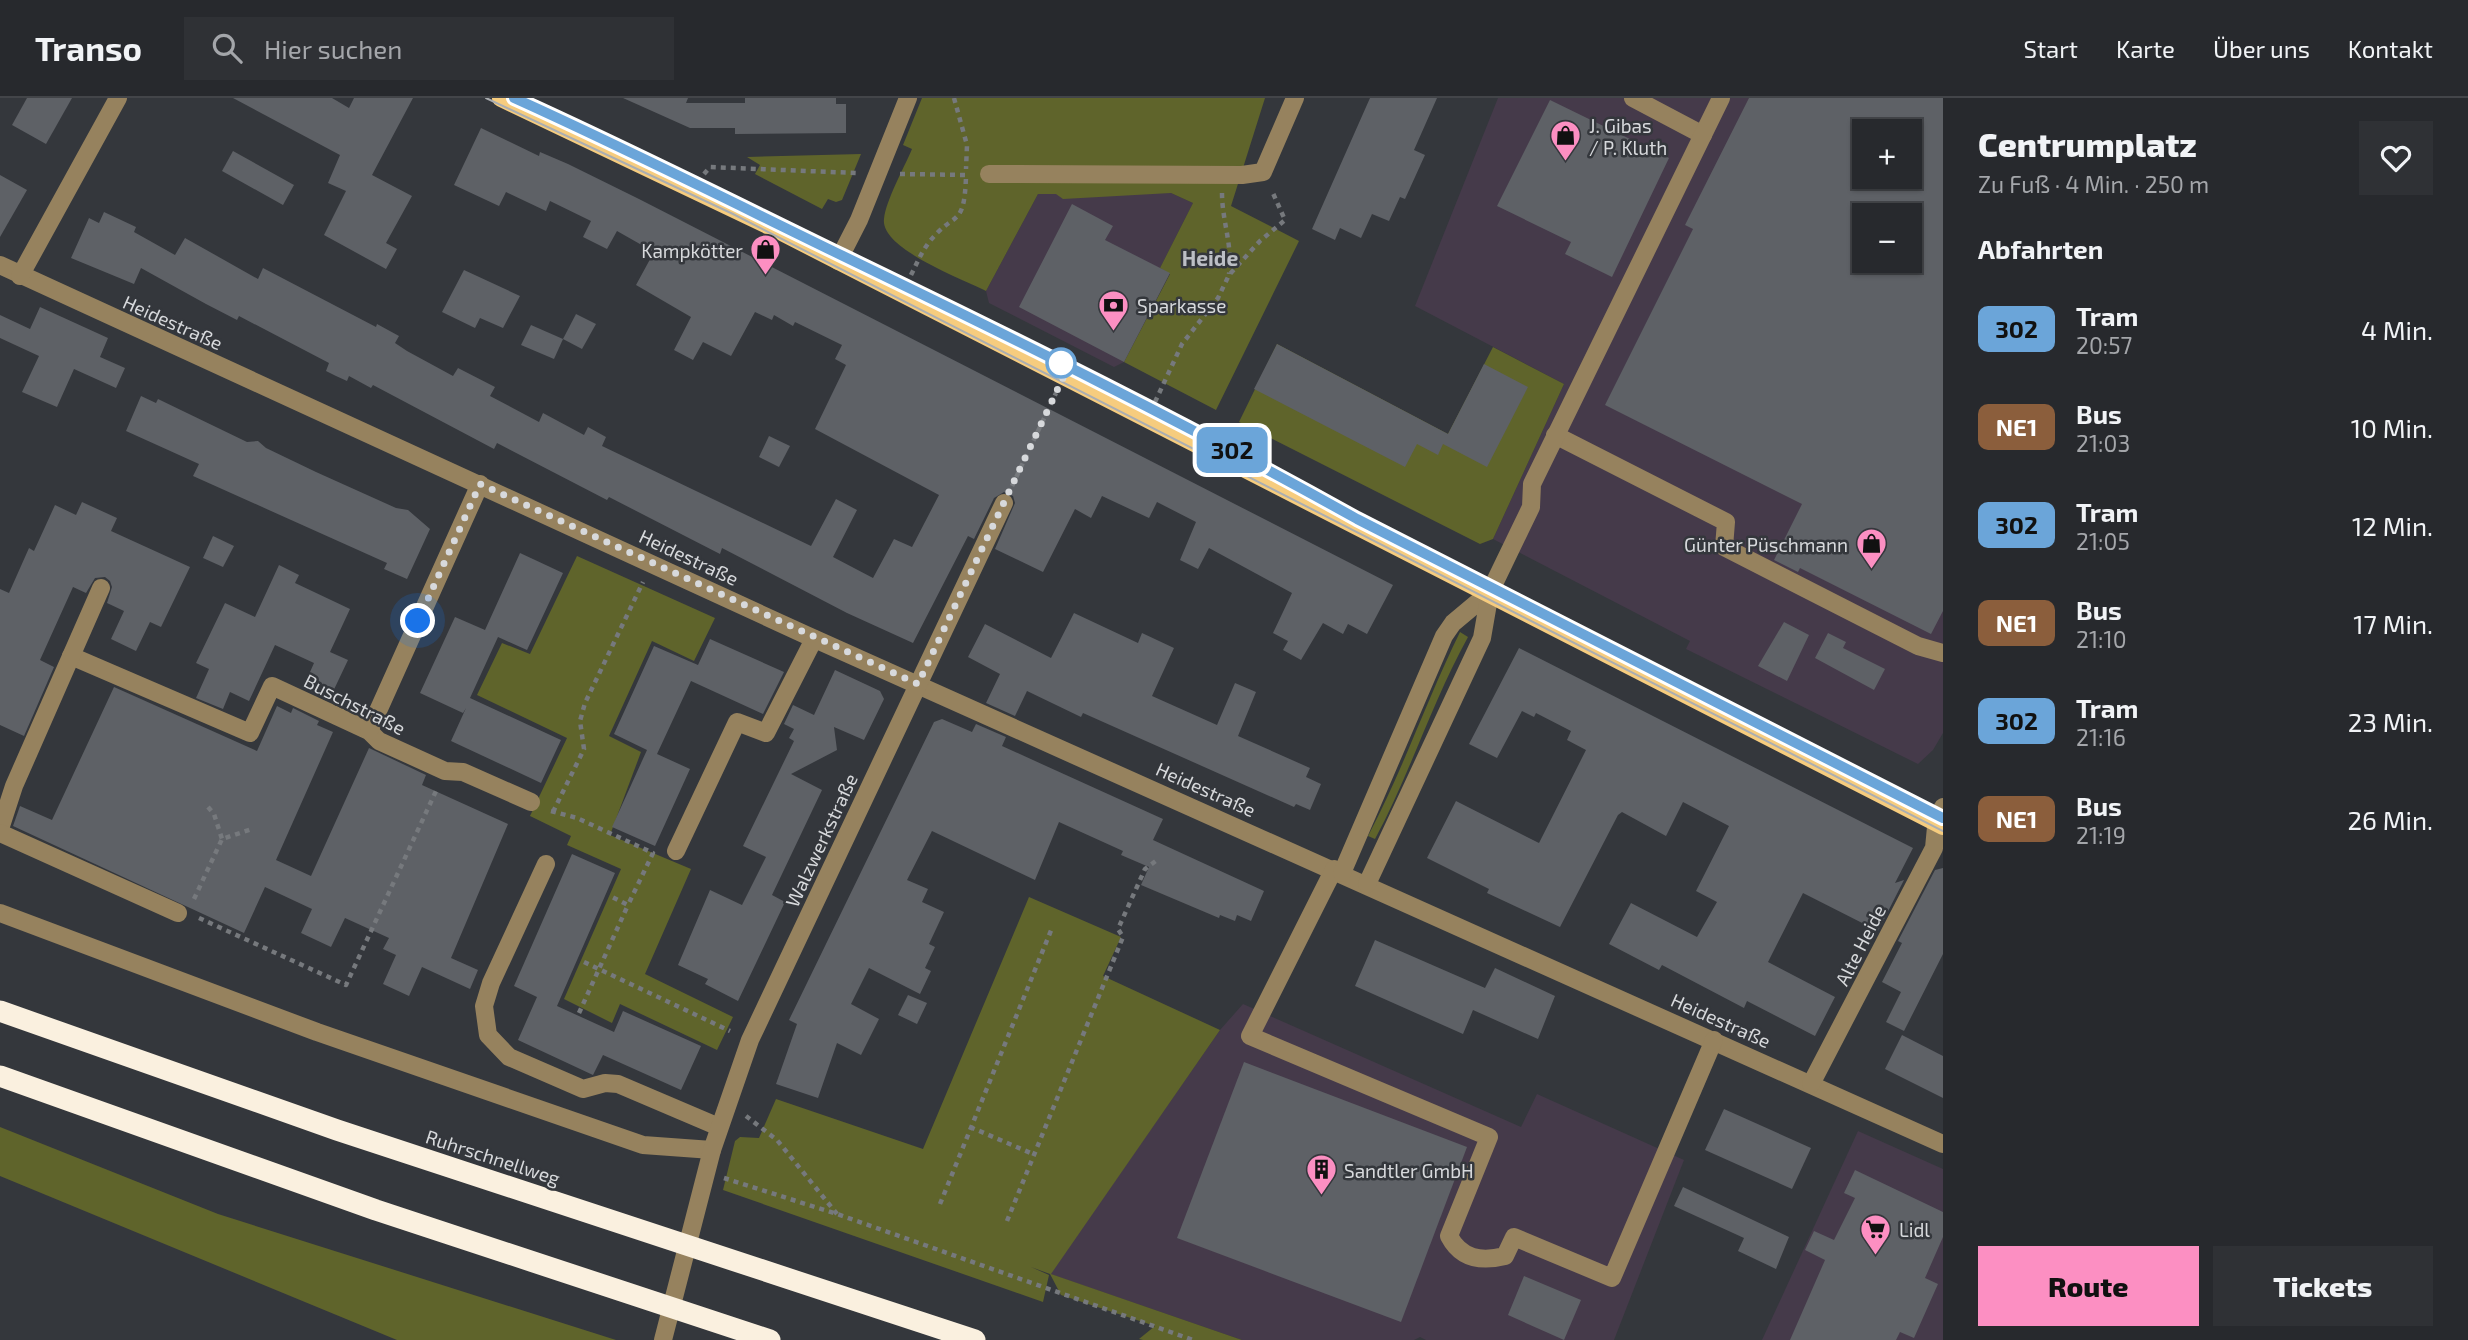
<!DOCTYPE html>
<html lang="de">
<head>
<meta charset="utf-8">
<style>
	:root { --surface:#27292d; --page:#2f3135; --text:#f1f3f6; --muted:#a4a6aa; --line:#434549; --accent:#fc8fc2 }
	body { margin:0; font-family:"Exo 2",sans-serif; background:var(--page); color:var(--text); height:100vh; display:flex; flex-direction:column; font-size:26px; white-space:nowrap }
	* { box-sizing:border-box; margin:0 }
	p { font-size:23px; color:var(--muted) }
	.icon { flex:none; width:38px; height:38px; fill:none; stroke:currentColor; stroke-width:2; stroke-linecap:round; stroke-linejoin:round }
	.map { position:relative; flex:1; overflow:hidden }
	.drawer { display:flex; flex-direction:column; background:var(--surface); width:525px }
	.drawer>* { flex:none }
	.badge { padding:0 14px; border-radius:10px; font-size:24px; line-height:46px }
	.tools { position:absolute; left:1852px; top:21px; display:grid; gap:14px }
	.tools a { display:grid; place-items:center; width:70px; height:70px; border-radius:0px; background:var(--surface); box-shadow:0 2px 5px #0004,0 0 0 2px var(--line); font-size:35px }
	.you { position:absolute; width:35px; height:35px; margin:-18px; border:5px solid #fff; border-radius:50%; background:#1a73e8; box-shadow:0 0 0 10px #1a73e833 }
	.map>.badge { position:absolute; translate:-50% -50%; box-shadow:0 0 0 4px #fff }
	h2 { padding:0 35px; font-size:26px; line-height:63px }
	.round { display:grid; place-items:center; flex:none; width:74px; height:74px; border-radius:0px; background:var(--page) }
	.summary { display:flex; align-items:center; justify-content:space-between; height:119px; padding:0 35px }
	h1 { font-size:33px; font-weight:800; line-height:52px }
	.action { display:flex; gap:14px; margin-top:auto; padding:14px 35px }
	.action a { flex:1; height:80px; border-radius:0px; background:var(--accent); color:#111; font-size:28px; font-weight:800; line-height:80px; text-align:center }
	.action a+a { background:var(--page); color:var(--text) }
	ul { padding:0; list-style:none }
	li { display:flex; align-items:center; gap:21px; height:98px; padding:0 35px }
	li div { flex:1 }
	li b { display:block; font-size:26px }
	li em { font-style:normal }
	li .badge { min-width:77px; font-weight:700; text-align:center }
	header { display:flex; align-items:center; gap:42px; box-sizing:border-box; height:98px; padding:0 35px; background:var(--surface); border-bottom:2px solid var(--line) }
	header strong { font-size:33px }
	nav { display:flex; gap:38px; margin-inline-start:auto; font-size:24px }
	.search { width:490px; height:63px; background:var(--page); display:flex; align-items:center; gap:18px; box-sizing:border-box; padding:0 24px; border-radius:0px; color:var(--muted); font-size:26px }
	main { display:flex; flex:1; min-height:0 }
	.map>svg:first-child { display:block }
</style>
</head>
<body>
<header>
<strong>Transo</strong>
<div class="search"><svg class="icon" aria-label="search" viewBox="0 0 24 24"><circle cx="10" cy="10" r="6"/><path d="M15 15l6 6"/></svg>Hier suchen</div>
<nav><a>Start</a><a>Karte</a><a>Über uns</a><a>Kontakt</a></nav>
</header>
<main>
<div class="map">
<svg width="1943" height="1242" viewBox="0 0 1943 1242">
	<rect width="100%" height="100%" fill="#34373c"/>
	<g fill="#453a4a" fill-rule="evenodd">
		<path d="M 1498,0 L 1943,0 L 1943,635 L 1933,652 L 1918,666 L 1686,551 L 1690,543 L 1493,441 L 1564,286 L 1415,208 ZM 1864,33 L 1909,33 L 1909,79 L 1864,79 ZM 1864,117 L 1909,117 L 1909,163 L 1864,163 Z"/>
		<polygon points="1171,95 1193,105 1160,170 1170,175 1124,264 1114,269 989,205 986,193 1038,96"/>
		<polygon points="1243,906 1521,1029 1537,996 1684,1062 1614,1242 1426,1242 1420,1239 1414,1242 1242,1242 1050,1176 1220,932"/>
		<polygon points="1858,1033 1943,1071 1943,1242 1762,1242"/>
	</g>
	<g fill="#5f642b">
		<path d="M 922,0 L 1265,0 L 1231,108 L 1299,143 L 1216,312 L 1124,264 L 1170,176 L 1160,170 L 1193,105 L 1171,95 L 1063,101 L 1056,96 L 1038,96 L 986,193 C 963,181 880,151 884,121 C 886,102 904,70 912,51 L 903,47 Z"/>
		<polygon points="861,56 842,102 836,104 828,101 822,111 755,76 760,67 747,59"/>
		<polygon points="1277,246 1448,336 1493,249 1564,286 1493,441 1480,446 1239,324"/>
		<polygon points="577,458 715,520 694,563 652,543 609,638 641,654 610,737 691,771 645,876 733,919 717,952 620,906 612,925 564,901 621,771 567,747 571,738 530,718 567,640 477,597 502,545 530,556"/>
		<path d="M 1460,534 L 1468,539 C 1432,604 1410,676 1375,741 L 1368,738 C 1403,672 1427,601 1460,534 Z"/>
		<polygon points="1029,799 1121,839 1103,878 1220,932 1051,1176 1242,1242 1143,1242 1139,1241 1155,1228 1061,1197 1050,1176 1031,1169 1049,1177 1043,1204 723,1092 735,1043 740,1039 759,1040 776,1001 923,1051"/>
		<polygon points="0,1029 218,1116 616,1242 397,1242 0,1078"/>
	</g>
	<g fill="#5e6166" fill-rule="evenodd">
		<polygon points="27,0 72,0 46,46 12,27"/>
		<polygon points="233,0 332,0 349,10 354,0 413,0 372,77 412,98 386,145 397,151 386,171 324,137 346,93 328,85 340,57"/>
		<polygon points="623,0 688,0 686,5 745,5 745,0 836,0 836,6 846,6 846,35 735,36 735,30 690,30"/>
		<polygon points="1370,0 1437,0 1414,52 1425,57 1405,101 1400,99 1389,123 1372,116 1361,140 1340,130 1335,142 1312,131"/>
		<path d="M 1749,0 L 1943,0 L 1943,513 L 1931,536 L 1800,470 L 1798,474 L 1774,462 L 1802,406 L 1605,307 L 1693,131 L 1685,127 ZM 1864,33 L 1909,33 L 1909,79 L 1864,79 ZM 1864,117 L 1909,117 L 1909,163 L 1864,163 Z"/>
		<polygon points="1550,2 1669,60 1612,179 1565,156 1571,144 1497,108"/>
		<polygon points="481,30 539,58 540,54 568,66 639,101 1393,487 1367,536 1348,526 1343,536 1323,525 1301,562 1283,552 1288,543 1273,535 1292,495 1209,450 1198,471 1180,462 1196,424 1157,404 1149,420 1102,398 1091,420 1075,411 1043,474 995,451 1015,405 1013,398 1004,394 994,400 974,441 968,438 913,545 847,515 722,450 720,456 609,399 607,402 497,345 494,351 373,287 371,290 349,278 347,283 336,278 326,273 329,265 239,218 237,222 206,206 141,170 134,186 71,160 89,120 99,125 104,114 136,129 134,134 175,157 185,140 258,181 263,170 376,229 377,226 399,238 395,245 407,253 453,278 458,270 495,289 490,298 539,324 543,315 584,337 588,329 606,339 602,348 811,448 836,401 857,412 833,459 873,480 894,441 912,449 939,397 815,331 846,267 835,261 842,247 795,224 793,228 774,217 772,222 755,214 731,258 703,244 693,262 674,252 691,219 636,187 654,154 617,133 607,151 583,139 591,123 550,103 546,113 506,94 499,108 454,87"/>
		<polygon points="233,53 294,87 283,107 222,73"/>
		<polygon points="0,77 27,92 0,139"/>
		<polygon points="1072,106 1113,128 1105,142 1170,175 1124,264 1019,209"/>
		<polygon points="464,172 520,198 503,230 480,220 475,230 442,214"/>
		<polygon points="40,209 108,240 100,259 125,270 116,290 74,271 57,309 22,294 39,258 0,240 0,217 30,231"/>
		<polygon points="576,216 596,226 582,251 563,241"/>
		<polygon points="531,227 563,241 554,261 521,247"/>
		<polygon points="1277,246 1448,336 1484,266 1528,289 1487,369 1443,346 1438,357 1417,346 1405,369 1254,291"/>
		<polygon points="141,298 156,305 158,301 247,344 258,343 266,350 316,374 396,410 408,412 430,431 407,481 384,471 387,465 193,378 199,366 126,333"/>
		<polygon points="769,338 790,348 779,369 759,359"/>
		<polygon points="82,404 117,420 111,433 190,469 161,529 150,524 136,553 111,541 124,513 107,505 112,489 110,483 105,479 95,480 86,495 73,489 40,562 54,569 24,638 0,627 0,491 9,495 29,450 34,453 55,407 76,417"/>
		<polygon points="213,438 234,448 223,469 203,460"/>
		<polygon points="520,455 563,475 527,552 498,539 470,600 561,642 541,685 451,643 466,610 463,615 420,595 455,519 485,532"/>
		<polygon points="279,467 299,477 295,485 350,511 330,554 348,562 329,602 303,590 314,565 275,547 249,603 230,594 223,611 196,600 209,571 196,565 225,505 255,519"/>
		<polygon points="1074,515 1138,545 1142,535 1174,550 1152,598 1217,627 1235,585 1256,594 1238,638 1310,670 1306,679 1321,686 1310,712 1296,706 1294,709 1083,615 1081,619 1027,593 1015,618 986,605 1000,576 968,559 985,526 1051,560"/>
		<polygon points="1784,524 1809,537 1787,583 1758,568"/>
		<polygon points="1828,535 1846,544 1843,550 1885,571 1874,592 1815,560"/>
		<polygon points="710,541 784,574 763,616 691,583 657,656 690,671 655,748 612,729 647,652 614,636 654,548 698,567"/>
		<polygon points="1519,550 1913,750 1895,785 1904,782 1878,833 1803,795 1768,864 1835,899 1815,938 1747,903 1744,910 1662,867 1659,872 1609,846 1631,805 1697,839 1717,804 1696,793 1729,728 1683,704 1666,738 1622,714 1618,717 1560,829 1487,795 1489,791 1427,760 1456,703 1539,745 1586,652 1567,642 1571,633 1536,615 1534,619 1522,613 1497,660 1469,646"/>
		<polygon points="835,572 880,593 884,601 864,642 834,629 837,652 791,676 822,692 772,797 785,804 738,903 705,886 708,881 678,867 710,792 742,807 766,759 743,748 794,643 789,640 794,631 784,626 793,607 814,617"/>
		<polygon points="114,589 257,653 277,608 291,615 293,610 319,623 317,627 333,634 276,762 311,778 369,650 426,677 422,687 508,726 451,860 478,872 470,891 422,869 409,898 383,886 396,857 383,851 389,840 345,820 331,849 301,835 312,811 265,789 244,835 13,728 20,708 52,722"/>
		<polygon points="942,621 972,634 976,626 1006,639 1002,648 1163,721 1153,742 1264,793 1251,823 1237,817 1235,823 1220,817 1219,820 1141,787 1149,769 1121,757 1123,753 1059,724 1035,782 932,733 907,782 928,791 922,804 944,814 929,846 935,849 925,870 931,873 920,896 869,870 851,906 879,921 861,957 837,945 818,1000 776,986 797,926 789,922 934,624"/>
		<polygon points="572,756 615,775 557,908 614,934 623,913 701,948 681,992 603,957 593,977 518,942 537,899 514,888"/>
		<polygon points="1943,770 1943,856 1904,933 1886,924 1901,894 1882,884 1902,845 1898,843 1935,772"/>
		<polygon points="1375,842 1485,890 1495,870 1555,898 1538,941 1473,912 1463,936 1355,888"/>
		<polygon points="908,897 927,905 917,926 898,917"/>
		<polygon points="1902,937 1943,958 1943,1000 1885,971"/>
		<polygon points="1244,964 1467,1049 1401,1224 1177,1140"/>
		<polygon points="1724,1011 1811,1050 1792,1091 1705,1052"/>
		<polygon points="1855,1072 1943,1114 1943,1139 1925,1180 1938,1186 1914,1240 1900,1234 1896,1242 1790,1242 1825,1162 1805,1152 1814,1133 1834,1142 1855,1100 1844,1095"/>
		<polygon points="1683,1089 1789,1139 1776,1171 1738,1153 1744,1140 1674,1108"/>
		<polygon points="1524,1178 1581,1202 1564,1242 1508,1217"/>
	</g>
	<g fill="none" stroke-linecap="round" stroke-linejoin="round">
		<g stroke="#76797d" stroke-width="4.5" stroke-dasharray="5 5" stroke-linecap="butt">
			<polyline points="954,0 967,47 966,71"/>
			<polyline points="704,76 710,69 856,75"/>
			<polyline points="900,76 968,77"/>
			<path d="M 1222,95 C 1222,123 1233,148 1229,176"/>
			<path d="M 911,177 C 917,165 922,153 930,143 C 955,112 964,131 966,79"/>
			<polyline points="1155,304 1182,246 1218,200 1229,177 1260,143 1285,122 1272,93"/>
			<polyline points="1012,388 1056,295"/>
			<polyline points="208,709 214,716 222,741"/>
			<polyline points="551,713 577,720 653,755 628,807 610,798"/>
			<polyline points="553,714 584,651 580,623 585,605 643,484"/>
			<polyline points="194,801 222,741 252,731"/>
			<polyline points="199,820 346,887 436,693"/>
			<polyline points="584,864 730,933"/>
			<polyline points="579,915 628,807"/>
			<polyline points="746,1018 777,1042 837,1116"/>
			<polyline points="970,1029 1033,1056"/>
			<polyline points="724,1080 837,1116 1193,1242"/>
			<polyline points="940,1106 1052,830"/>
			<polyline points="1007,1123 1123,839 1118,831 1145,771 1157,762"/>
		</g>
		<g stroke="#96825e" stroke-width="18">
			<polyline points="1633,0 1703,37"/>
			<polyline points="989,76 1242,77 1263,74 1295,0"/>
			<polyline points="838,163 859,122 908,0"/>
			<polyline points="0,167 806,537 1943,1046"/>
			<polyline points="20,178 118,0"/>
			<polyline points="1555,337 1726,424 1724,449 1918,548 1943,555"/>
			<polyline points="71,558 250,635 272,588 369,633 379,643 445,673 463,674 531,704"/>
			<polyline points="369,633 480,386"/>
			<polyline points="0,731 14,688 101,490"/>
			<polyline points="0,735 178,815"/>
			<polyline points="676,753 737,624 766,635 814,541"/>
			<polyline points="546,766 491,885 484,908 488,937 509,959 583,991 605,985 618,986 719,1029"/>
			<path d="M 1334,771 L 1250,938 L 1489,1039 L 1449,1138 C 1461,1161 1481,1164 1505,1158 L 1514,1139 L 1612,1180 L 1714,942"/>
			<polyline points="1342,775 1444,538 1453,525 1490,494"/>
			<polyline points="1367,786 1482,540 1490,494 1531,409 1532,386 1721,0"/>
			<polyline points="0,815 317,934 643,1047 712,1052"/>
			<polyline points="1811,986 1934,750 1936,729 1943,709"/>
			<polyline points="663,1242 712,1052 750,942 1004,405"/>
		</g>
		<polyline stroke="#f6cc7e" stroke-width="18" points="501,0 780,133 1943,728"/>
		<g stroke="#faf0df" stroke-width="21">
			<polyline points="0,913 337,1032 975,1242"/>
			<polyline points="0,978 376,1112 770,1242"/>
		</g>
		<g stroke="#abaeb1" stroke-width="2">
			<polyline points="486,0 733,116 1943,733"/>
			<path d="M 514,0 C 640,57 762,119 886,179 C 1045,257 1203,335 1357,421 L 1943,720"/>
		</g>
	</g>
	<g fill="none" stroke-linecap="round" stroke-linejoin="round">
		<defs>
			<path id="line" d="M 514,0 C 625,50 734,105 843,158 C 1017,242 1189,327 1357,421 L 1943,720"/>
		</defs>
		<use href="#line" stroke="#fff" stroke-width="16"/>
		<use href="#line" stroke="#6ba5d9" stroke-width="10"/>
		<polyline stroke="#d7d9dc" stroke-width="7" stroke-dasharray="0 12.6" points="418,523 480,386 918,586 1061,284 1064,278 1061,265"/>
	</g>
	<defs>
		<symbol id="shop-pin" viewBox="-11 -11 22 30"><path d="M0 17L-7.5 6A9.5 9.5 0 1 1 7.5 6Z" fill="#fc8fc2" stroke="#34373c"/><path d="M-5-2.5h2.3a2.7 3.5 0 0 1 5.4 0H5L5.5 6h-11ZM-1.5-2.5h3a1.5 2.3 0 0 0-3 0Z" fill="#111"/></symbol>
		<symbol id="bank-pin" viewBox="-11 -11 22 30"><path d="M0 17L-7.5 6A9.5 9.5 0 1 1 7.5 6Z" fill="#fc8fc2" stroke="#34373c"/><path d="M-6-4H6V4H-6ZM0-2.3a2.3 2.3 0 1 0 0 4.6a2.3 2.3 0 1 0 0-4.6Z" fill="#111"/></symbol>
		<symbol id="building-pin" viewBox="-11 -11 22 30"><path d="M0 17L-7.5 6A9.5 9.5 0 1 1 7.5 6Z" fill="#fc8fc2" stroke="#34373c"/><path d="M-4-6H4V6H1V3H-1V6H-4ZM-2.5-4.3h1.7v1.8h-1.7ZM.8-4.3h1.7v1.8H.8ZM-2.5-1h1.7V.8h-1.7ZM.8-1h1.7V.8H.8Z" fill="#111"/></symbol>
		<symbol id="supermarket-pin" viewBox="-11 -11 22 30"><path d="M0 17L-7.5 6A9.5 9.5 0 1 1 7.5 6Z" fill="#fc8fc2" stroke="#34373c"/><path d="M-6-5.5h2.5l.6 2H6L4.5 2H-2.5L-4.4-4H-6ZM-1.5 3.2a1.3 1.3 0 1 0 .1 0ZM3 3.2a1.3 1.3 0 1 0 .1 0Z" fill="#111"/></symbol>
	</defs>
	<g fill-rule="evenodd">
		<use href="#shop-pin" x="1548" y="20" width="35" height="47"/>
		<use href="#shop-pin" x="748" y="134" width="35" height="47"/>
		<use href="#bank-pin" x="1096" y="190" width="35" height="47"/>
		<use href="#shop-pin" x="1854" y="428" width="35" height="47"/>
		<use href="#building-pin" x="1304" y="1054" width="35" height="47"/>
		<use href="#supermarket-pin" x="1858" y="1114" width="35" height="47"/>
	</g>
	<circle fill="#fff" stroke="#6ba5d9" stroke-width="3.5" cx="1061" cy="265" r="14"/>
	<g text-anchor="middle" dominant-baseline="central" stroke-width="5" stroke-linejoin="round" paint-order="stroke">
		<g font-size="19" fill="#d7d9dc" stroke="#34373c" text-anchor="start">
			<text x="1589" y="27">J. Gibas<tspan x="1589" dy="22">/ P. Kluth</tspan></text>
			<text x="743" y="152" text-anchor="end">Kampkötter</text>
			<text x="1137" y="207">Sparkasse</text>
			<text x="1848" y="446" text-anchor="end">Günter Püschmann</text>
			<text x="1344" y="1072">Sandtler GmbH</text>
			<text x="1899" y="1131">Lidl</text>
		</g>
		<g font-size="19" fill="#d7d9dc" stroke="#34373c">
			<text transform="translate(173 224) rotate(24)">Heidestraße</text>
			<text transform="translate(689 459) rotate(25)">Heidestraße</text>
			<text transform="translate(355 606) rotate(27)">Buschstraße</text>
			<text transform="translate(1206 691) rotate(24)">Heidestraße</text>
			<text transform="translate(821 742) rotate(-65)">Walzwerkstraße</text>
			<text transform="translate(1860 847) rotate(-63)">Alte Heide</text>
			<text transform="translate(1721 922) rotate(24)">Heidestraße</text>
			<text transform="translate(493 1059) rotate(18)">Ruhrschnellweg</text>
		</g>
		<g font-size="21" font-weight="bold" fill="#bcbfc5" stroke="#34373c">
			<text x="1210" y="159">Heide</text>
		</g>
	</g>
</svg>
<div class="tools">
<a>+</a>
<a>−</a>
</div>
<div class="you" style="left:418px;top:523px"></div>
<b class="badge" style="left:1232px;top:352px;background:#6ba5d9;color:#111">302</b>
</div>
<section class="drawer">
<div class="summary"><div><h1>Centrumplatz</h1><p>Zu Fuß · 4 Min. · 250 m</p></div><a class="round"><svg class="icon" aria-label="heart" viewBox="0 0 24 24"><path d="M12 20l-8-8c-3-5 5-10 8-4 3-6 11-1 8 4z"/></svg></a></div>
<h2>Abfahrten</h2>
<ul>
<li><span class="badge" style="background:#6ba5d9;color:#111">302</span><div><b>Tram</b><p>20:57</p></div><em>4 Min.</em></li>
<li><span class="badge" style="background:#8b5e3c;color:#fff">NE1</span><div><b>Bus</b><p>21:03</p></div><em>10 Min.</em></li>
<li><span class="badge" style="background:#6ba5d9;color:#111">302</span><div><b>Tram</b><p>21:05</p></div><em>12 Min.</em></li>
<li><span class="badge" style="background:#8b5e3c;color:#fff">NE1</span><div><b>Bus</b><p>21:10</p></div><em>17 Min.</em></li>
<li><span class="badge" style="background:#6ba5d9;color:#111">302</span><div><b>Tram</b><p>21:16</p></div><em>23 Min.</em></li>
<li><span class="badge" style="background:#8b5e3c;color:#fff">NE1</span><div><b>Bus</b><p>21:19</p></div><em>26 Min.</em></li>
</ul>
<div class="action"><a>Route</a><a>Tickets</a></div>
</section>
</main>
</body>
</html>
